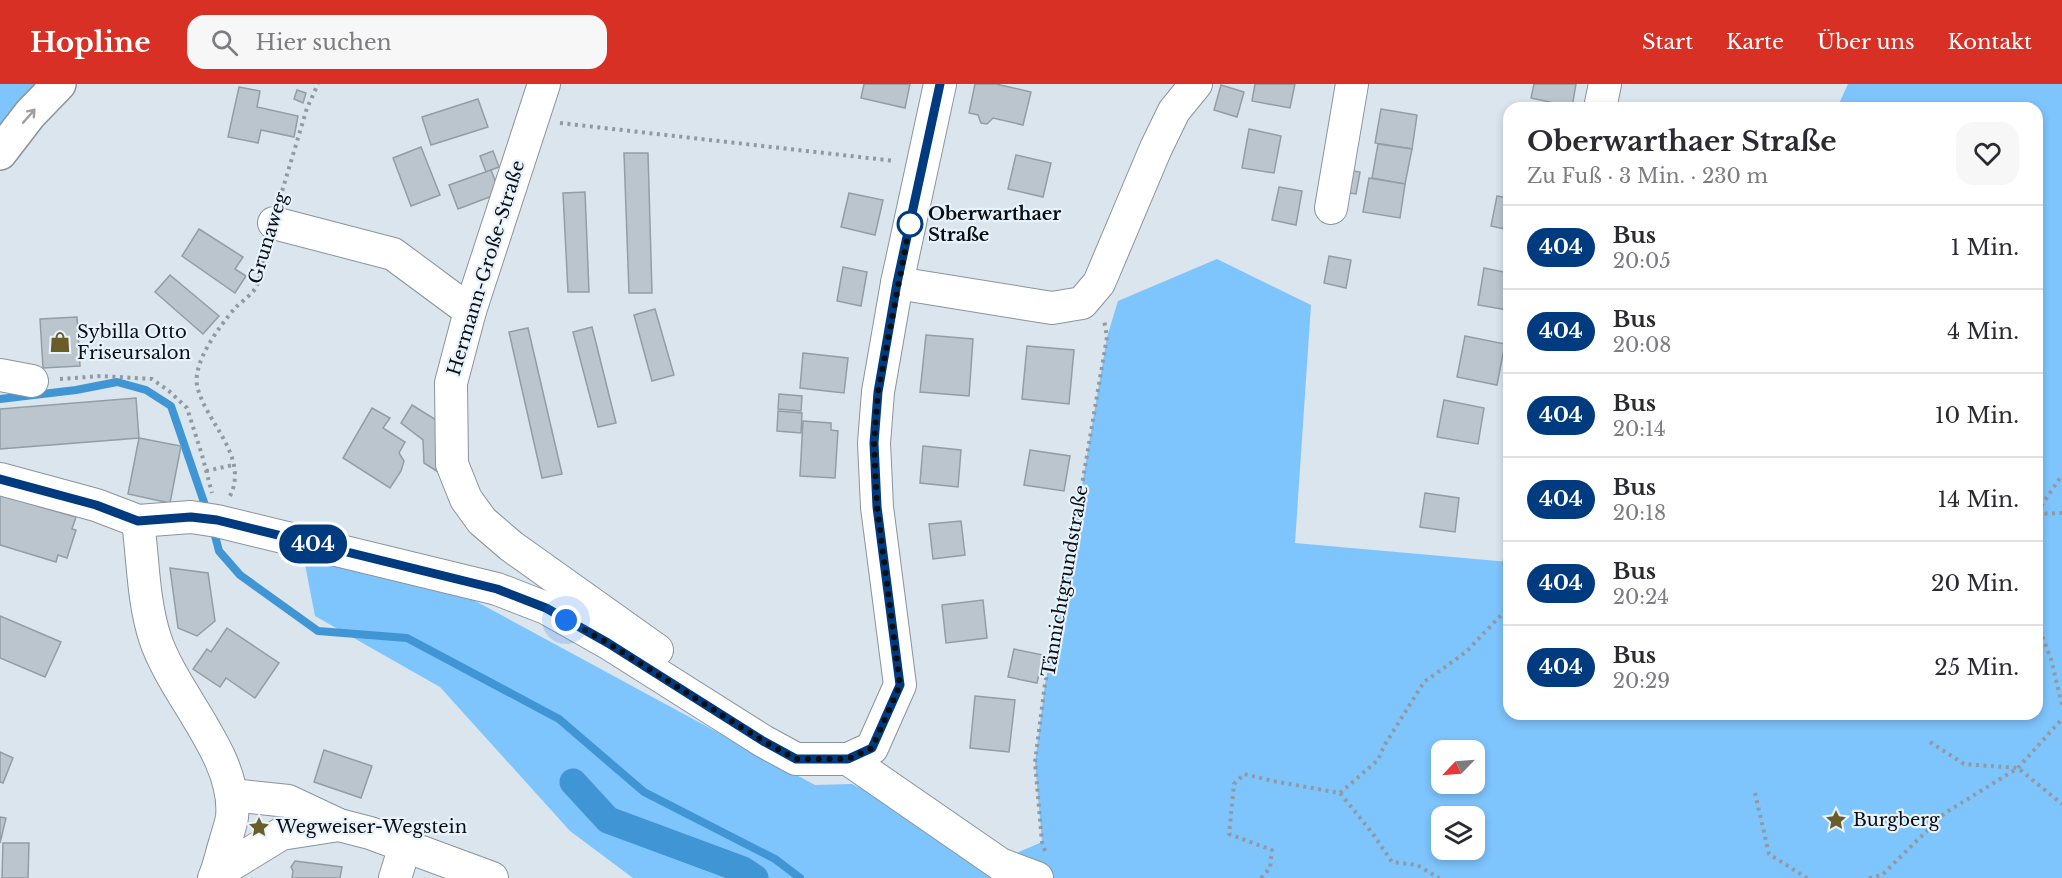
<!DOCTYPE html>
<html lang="de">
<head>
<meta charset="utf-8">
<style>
	:root { --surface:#fff; --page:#f7f7f7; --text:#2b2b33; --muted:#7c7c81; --line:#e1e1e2; --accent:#d93025 }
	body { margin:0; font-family:"Libre Baskerville",serif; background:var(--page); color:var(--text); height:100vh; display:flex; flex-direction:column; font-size:22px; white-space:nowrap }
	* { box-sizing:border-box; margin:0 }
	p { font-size:20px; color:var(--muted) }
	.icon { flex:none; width:33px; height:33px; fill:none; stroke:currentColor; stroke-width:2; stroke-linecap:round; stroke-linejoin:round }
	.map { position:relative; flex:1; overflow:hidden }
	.sheet { position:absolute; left:1503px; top:18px; width:540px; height:618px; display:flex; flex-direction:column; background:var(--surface); border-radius:18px; box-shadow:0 3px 9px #0003 }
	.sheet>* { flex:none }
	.badge { padding:0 12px; border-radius:20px; font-size:21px; line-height:39px }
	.needle { width:39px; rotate:245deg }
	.fabs { position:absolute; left:1431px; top:656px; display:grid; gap:12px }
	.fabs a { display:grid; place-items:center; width:54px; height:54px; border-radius:12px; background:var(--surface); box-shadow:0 3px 9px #0003; font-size:30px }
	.you { position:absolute; width:30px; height:30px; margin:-15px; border:4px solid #fff; border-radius:50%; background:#1a73e8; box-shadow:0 0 0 9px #1a73e833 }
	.map>.badge { position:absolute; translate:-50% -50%; box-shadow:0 0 0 3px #fff }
	.round { display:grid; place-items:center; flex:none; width:63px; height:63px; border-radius:18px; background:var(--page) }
	.summary { display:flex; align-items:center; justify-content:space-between; height:102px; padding:0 24px }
	h1 { font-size:28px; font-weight:700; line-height:45px }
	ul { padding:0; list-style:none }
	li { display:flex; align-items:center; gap:18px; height:84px; padding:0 24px; border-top:2px solid var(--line) }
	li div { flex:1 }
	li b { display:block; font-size:22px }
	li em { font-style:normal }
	li .badge { min-width:66px; font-weight:700; text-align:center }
	header { display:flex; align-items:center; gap:36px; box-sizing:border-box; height:84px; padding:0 30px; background:var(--accent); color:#fff }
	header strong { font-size:28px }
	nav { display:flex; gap:33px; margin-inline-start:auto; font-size:21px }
	.search { width:420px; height:54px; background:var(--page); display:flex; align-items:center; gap:15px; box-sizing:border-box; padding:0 21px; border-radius:18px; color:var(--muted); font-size:22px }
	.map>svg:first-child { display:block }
</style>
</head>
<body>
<header>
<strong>Hopline</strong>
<div class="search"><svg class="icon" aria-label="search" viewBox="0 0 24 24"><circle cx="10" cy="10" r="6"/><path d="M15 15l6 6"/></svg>Hier suchen</div>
<nav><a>Start</a><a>Karte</a><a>Über uns</a><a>Kontakt</a></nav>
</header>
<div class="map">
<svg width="2062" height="794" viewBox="0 0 2062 794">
	<rect width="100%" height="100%" fill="#dae5ee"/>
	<g fill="#7ec4fd" fill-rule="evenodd">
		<polygon points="0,0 38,0 0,42"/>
		<path d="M 1848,0 L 2062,0 L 2062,794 L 633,794 L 570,747 L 440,603 L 315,532 L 303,470 L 453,505 L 815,701 L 852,700 L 1003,775 L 1042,758 L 1035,678 L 1045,600 L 1072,460 L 1107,253 L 1118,217 L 1217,175 L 1311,221 L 1295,459 L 1509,478 L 1509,630 L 2037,630 L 2037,24 L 1837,24 ZM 1442,666 L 1474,666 L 1474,699 L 1442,699 ZM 1442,732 L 1474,732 L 1474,765 L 1442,765 Z"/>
	</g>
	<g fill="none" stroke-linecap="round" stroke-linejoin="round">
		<g stroke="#4095d4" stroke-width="8">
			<polyline points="0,315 76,306 117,298 146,306 171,322 207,427"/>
			<polyline points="213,444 219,467 240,491 318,547 407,554 559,635 644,708 775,775 800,794"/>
		</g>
		<polyline stroke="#4095d4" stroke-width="27" points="573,698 608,736 743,786 755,794"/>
	</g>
	<g fill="#bbc5ce" stroke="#939da6" stroke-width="1.5">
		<polygon points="864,0 910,0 905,24 861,14"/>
		<polygon points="975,0 996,0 1031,8 1023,41 993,34 987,40 981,39 978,31 969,29"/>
		<polygon points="1255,0 1295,0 1290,24 1252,17"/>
		<polygon points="1534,0 1576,0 1572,23 1531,14"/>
		<polygon points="1221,1 1244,8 1237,33 1214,26"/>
		<polygon points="239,3 260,7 257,23 298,32 294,53 261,46 258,59 228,53"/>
		<polygon points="297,6 306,9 303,19 294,15"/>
		<polygon points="478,15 488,43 431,61 422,33"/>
		<polygon points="1381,25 1417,31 1412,65 1375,59"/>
		<polygon points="1249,45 1281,52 1274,89 1242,84"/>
		<polygon points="1378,60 1412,65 1405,100 1372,94"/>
		<polygon points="421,63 440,111 411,122 393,74"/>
		<polygon points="493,67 499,83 486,88 480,72"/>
		<polygon points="624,69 648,69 652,209 629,209"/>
		<polygon points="1016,71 1051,79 1043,113 1008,105"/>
		<polygon points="491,86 500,109 458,125 449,101"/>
		<polygon points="1348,86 1360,88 1356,110 1343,108"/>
		<polygon points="1369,94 1405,100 1400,134 1363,128"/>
		<polygon points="1279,103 1302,107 1296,141 1272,136"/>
		<polygon points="585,108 589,208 568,208 563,109"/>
		<polygon points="849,109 883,116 875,151 841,143"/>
		<polygon points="1497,112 1509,114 1509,146 1491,142"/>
		<polygon points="199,145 243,173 235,185 246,192 235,209 182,172"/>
		<polygon points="1329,172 1351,176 1346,204 1324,199"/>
		<polygon points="843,183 867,188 861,222 837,217"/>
		<polygon points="1484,184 1509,189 1508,226 1478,221"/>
		<polygon points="170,191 219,232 203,250 155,208"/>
		<polygon points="655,225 674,291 652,297 634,231"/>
		<polygon points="77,233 80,282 43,284 40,235"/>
		<polygon points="592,243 616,339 598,343 573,248"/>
		<polygon points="528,244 562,390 542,394 509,248"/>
		<polygon points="926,251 973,255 969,312 920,308"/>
		<polygon points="1465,252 1505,260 1497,301 1457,293"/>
		<polygon points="1027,262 1074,266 1069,320 1022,315"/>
		<polygon points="803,269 848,274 844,309 800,304"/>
		<polygon points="779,310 802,312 801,327 778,325"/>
		<polygon points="136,314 139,354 0,365 0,325"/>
		<polygon points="1444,316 1484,324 1478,360 1437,353"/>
		<polygon points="412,321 441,339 446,393 424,379 423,356 401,339"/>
		<polygon points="372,324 390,334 383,344 405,358 399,369 404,377 401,387 390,404 343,374"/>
		<polygon points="778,327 802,329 801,349 777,347"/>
		<polygon points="803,337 831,339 831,346 838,347 835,394 800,392"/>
		<polygon points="139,354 181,362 170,419 128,410"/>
		<polygon points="923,362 961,366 958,403 920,399"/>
		<polygon points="1030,366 1070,372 1064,407 1024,401"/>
		<polygon points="1425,409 1459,414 1455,448 1420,443"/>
		<polygon points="0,411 76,433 72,445 76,446 67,474 58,471 56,478 0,461"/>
		<polygon points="961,437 965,471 933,475 929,440"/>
		<polygon points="1504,472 1509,472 1509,481 1503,480"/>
		<polygon points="170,484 208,489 215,537 197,552 178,544"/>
		<polygon points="983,516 987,554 946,559 942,521"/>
		<polygon points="0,532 61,558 45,593 0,574"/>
		<polygon points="227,544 279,579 255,614 226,594 220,603 193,585 207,565 211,568"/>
		<polygon points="1014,565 1043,571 1037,599 1008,593"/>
		<polygon points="975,612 1015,616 1009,668 970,664"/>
		<polygon points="324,666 372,682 361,714 314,698"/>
		<polygon points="0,668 13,674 3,699 0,698"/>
		<polygon points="0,733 6,734 0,759"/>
		<polygon points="3,759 29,759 28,794 2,794"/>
		<polygon points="295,777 342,783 340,794 292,794 293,787 291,783"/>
	</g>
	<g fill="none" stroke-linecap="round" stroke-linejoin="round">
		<defs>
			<g id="minor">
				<polyline points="544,0 470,227 451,299 452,380 466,415 482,437 511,462 657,566"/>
				<polyline points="1600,24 1605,0"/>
				<polyline points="1331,124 1352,0"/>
				<polyline points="274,139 393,170 470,227"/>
				<polyline points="897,199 1052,224 1082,219 1099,199 1156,64 1174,27 1196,0"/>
				<polyline points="0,291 32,297"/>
				<polyline points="0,395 96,421 138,437 191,433 217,437 497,505 546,524 608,559 763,657 796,675 848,675 872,664 900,601 877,423 874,359 878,308 897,199 940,0"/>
				<path d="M 138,437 C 143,475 143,517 155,554 C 174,612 238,672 232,733 C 231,741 227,751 225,759 C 221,771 219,784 214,794"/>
				<polyline points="848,675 1000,780 1037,794"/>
				<polyline points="232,711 288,717 339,741 370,749 492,794"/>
				<polyline points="216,790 281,750 339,741"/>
				<polyline points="395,794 405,762"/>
			</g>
			<polyline id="major" points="0,69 30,30 59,0"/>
		</defs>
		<use href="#minor" stroke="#8a949d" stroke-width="34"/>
		<use href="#major" stroke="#8a949d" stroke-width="36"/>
		<g stroke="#929aa1" stroke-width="4" stroke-dasharray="3 4.5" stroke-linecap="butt">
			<polyline points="560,39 895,77"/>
			<polyline points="280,114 307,24 318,0"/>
			<polyline points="60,295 101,292 152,295 169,307 187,324 202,371 212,409"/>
			<polyline points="206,387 233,381"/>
			<path d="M 230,412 C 250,372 204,337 197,301 C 193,277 220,242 235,224 C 241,218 250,212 255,205 C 261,195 263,177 266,165"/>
			<polyline points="2037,428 2062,391"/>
			<polyline points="2037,430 2062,429"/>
			<polyline points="2037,539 2051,575 2062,621"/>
			<polyline points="1930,658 1964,680 2018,684 2062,720"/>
			<polyline points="1340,709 1378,676 1384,662 1424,598 1466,568 1505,527 1509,501"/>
			<polyline points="1755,709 1769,770 1807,794"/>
			<polyline points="1045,767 1042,758 1035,678 1045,600 1072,460 1107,253 1104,236"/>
			<polyline points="1261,794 1270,784 1272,766 1229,750 1234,700 1244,690 1273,697 1340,709 1373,750 1392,778 1417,781 1439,794"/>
			<polyline points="1869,794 1882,791 1945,729 2018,684 2062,635"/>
		</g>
		<use href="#minor" stroke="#fff" stroke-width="32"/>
		<use href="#major" stroke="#fff" stroke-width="33"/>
	</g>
	<defs><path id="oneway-shaft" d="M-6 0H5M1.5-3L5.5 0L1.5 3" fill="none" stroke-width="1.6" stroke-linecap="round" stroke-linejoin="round" transform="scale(1.5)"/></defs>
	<use stroke="#9d9fa0" href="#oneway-shaft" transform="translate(29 32) rotate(-49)"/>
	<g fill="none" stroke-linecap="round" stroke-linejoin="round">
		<defs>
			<polyline id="line" points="0,395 96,421 138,437 191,433 217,436 497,505 546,524 608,559 763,657 796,675 848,675 872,664 900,601 877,423 874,359 878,308 897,199 940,0"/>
		</defs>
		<use href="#line" stroke="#fff" stroke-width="14"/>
		<use href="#line" stroke="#003b80" stroke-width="9"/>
		<polyline stroke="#0b0f12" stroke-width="6" stroke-dasharray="0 10.8" points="566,536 608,559 763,657 796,675 848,675 872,664 900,601 877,423 874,359 878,308 910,140"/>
	</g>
	<defs>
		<symbol id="shop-bare" viewBox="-9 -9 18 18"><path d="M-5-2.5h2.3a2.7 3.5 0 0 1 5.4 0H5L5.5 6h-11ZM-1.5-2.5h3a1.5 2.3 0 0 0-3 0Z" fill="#6a5d2a" stroke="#e7f2fc" stroke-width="2.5" paint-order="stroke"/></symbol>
		<symbol id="sight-bare" viewBox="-9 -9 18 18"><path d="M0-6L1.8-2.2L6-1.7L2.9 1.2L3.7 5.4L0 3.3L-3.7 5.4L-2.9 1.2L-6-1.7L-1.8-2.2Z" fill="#6a5d2a" stroke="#e7f2fc" stroke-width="2.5" paint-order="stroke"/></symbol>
	</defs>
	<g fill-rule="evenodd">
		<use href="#shop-bare" x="45" y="243" width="30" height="30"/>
		<use href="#sight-bare" x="1821" y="721" width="30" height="30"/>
		<use href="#sight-bare" x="244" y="728" width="30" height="30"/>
	</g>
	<circle fill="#fff" stroke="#003b80" stroke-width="3" cx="910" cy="140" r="12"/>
	<g text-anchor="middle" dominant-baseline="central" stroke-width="4.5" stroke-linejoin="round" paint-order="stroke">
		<g font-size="18" font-weight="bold" fill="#0b0f12" stroke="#e7f2fc" text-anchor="start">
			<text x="928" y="130">Oberwarthaer<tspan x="928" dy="21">Straße</tspan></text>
		</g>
		<g font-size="18" fill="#0b0f12" stroke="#e7f2fc">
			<text transform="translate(268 154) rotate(-73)">Grunaweg</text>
			<text transform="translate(486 184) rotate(-73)">Hermann-Große-Straße</text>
			<text transform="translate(1065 497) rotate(-80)">Tännichtgrundstraße</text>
		</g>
		<g font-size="18" fill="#0b0f12" stroke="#e7f2fc" text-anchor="start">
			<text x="77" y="248">Sybilla Otto<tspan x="77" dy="21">Friseursalon</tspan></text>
			<text x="1853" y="736">Burgberg</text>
			<text x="276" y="743">Wegweiser-Wegstein</text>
		</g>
	</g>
</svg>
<div class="fabs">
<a><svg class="needle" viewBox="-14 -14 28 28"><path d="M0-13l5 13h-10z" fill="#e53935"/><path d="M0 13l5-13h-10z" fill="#7c7c81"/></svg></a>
<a><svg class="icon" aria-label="layers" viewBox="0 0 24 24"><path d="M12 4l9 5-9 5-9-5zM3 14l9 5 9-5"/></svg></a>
</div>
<div class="you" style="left:566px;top:536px"></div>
<b class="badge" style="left:313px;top:460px;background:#003b80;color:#fff">404</b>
<section class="sheet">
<div class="summary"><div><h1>Oberwarthaer Straße</h1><p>Zu Fuß · 3 Min. · 230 m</p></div><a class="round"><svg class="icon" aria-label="heart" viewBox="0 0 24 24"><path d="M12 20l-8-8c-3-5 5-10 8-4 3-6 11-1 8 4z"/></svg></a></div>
<ul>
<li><span class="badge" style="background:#003b80;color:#fff">404</span><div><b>Bus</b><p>20:05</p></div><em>1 Min.</em></li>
<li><span class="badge" style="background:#003b80;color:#fff">404</span><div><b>Bus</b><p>20:08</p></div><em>4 Min.</em></li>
<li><span class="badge" style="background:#003b80;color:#fff">404</span><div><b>Bus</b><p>20:14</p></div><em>10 Min.</em></li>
<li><span class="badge" style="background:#003b80;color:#fff">404</span><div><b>Bus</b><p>20:18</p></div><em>14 Min.</em></li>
<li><span class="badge" style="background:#003b80;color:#fff">404</span><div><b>Bus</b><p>20:24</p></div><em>20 Min.</em></li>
<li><span class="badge" style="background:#003b80;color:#fff">404</span><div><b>Bus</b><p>20:29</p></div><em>25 Min.</em></li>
</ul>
</section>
</div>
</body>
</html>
